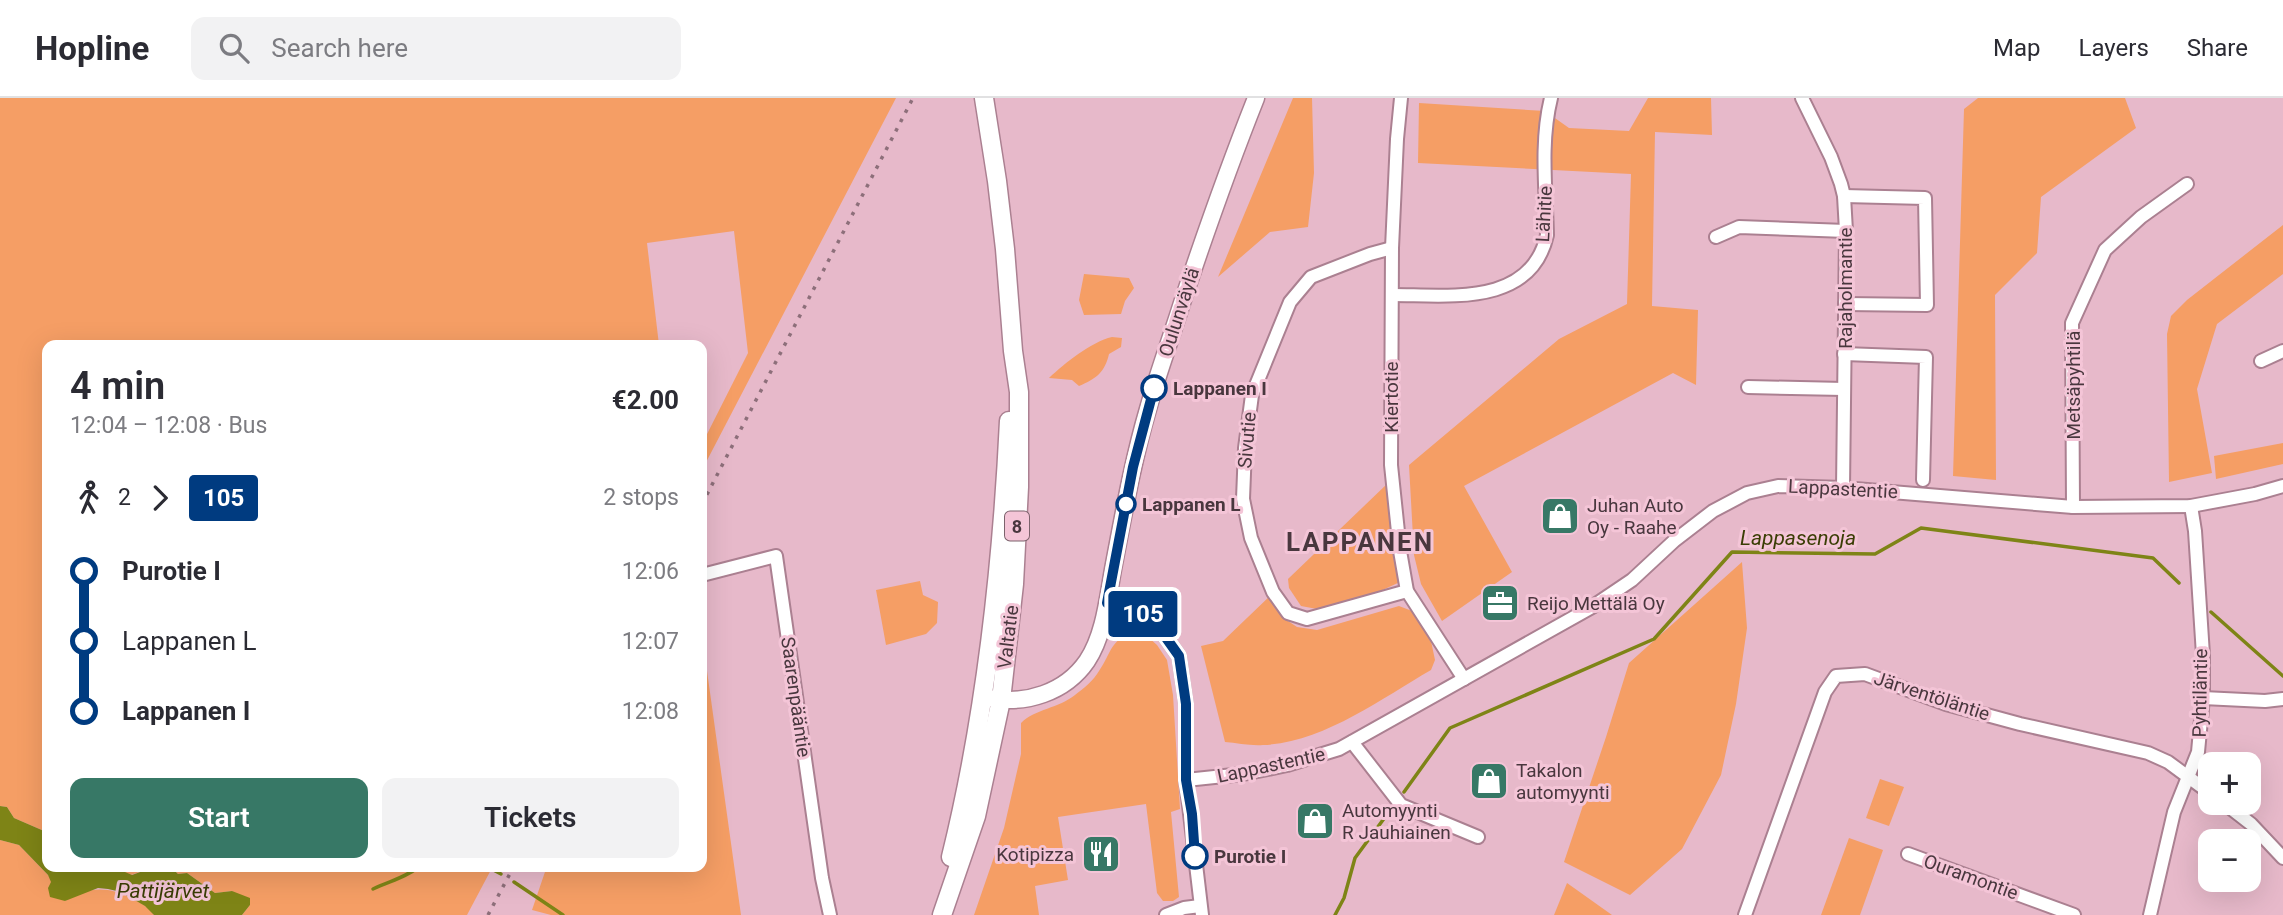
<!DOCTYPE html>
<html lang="en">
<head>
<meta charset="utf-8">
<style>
	:root { --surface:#fff; --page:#f2f2f3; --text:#2b2b33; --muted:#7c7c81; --line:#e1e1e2; --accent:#377866 }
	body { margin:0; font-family:Roboto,sans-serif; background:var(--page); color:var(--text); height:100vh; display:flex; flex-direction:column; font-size:26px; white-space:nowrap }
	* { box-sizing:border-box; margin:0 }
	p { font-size:23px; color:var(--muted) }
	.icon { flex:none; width:38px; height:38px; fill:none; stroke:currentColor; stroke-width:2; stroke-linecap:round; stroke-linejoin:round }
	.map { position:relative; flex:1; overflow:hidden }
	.details { position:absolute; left:42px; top:242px; width:665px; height:532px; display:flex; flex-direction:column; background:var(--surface); border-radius:14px; box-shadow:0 7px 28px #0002 }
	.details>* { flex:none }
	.badge { padding:0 14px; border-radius:5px; font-size:24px; line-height:46px }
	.buttons { position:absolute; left:2198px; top:654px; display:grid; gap:14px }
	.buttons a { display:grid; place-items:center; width:63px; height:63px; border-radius:14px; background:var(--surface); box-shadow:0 7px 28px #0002; font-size:35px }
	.map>.badge { position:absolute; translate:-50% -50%; box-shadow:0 0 0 4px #fff }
	.legs { display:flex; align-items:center; gap:10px; height:77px; padding:0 28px; font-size:23px }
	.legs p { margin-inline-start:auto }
	.summary { display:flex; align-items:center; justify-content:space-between; height:119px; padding:0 28px }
	h1 { font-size:38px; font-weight:600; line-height:52px }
	.action { display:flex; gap:14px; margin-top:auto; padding:14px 28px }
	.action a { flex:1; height:80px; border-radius:14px; background:var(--accent); color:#fff; font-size:28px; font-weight:600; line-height:80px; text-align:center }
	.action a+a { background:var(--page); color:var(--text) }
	ul { padding:0 28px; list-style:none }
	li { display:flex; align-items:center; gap:24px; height:70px; font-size:26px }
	li i { display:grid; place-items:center; width:10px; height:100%; margin:0 9px; background:currentColor }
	li i::after { content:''; width:18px; height:18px; margin:-9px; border:5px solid; border-radius:50%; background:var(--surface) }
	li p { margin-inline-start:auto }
	li:first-child i { background:linear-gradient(#0000 50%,currentColor 0) }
	li:last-child i { background:linear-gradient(currentColor 50%,#0000 0) }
	header { display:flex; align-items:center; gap:42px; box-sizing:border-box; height:98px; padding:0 35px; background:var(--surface); border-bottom:2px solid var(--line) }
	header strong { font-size:33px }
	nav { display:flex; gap:38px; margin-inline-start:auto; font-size:24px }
	.search { width:490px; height:63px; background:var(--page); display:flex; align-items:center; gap:18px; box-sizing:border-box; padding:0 24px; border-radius:14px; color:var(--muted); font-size:26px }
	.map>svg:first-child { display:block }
</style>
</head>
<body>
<header>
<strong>Hopline</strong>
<div class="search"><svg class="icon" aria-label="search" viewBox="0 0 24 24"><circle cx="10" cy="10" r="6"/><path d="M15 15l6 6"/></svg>Search here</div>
<nav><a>Map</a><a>Layers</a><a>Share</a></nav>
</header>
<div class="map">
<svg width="2283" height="817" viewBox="0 0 2283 817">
	<rect width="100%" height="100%" fill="#e7b9ca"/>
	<g fill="#f59e65">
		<polygon points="0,0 896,0 702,372 702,346 748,255 734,133 647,145 659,247 47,247 47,740 44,733 14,720 7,709 0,708"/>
		<polygon points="1293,0 1312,0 1314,75 1308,129 1270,134 1218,179"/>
		<polygon points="1648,0 1711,0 1712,37 1655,34 1652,208 1698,212 1696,287 1673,275 1464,388 1512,474 1442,523 1421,486 1414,457 1409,367 1559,241 1627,206 1631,76 1418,65 1419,5 1545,13 1569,30 1629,33"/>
		<polygon points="1978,0 2125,0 2136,30 2041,99 2037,155 1995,197 1996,382 1953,378 1964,11"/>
		<polygon points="2283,127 2283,176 2217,226 2197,291 2212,375 2169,384 2167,236 2171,218 2187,202"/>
		<polygon points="1084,176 1129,180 1134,190 1125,203 1121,216 1084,217 1079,202"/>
		<path d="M 1112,239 L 1122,240 L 1121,249 L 1109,256 C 1105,274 1096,281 1079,288 L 1072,282 L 1049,280 C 1065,265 1091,244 1112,239 Z"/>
		<polygon points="2283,345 2283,366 2216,381 2214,358"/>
		<polygon points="1388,385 1400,484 1376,495 1317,511 1301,508 1289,490 1288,481"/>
		<polygon points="1742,464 1747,530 1736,606 1721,677 1682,751 1630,797 1564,764 1606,639 1629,565"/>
		<polygon points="920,483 923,497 938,504 937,525 926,536 886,547 876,492"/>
		<path d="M 1272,496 L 1282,519 L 1297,529 L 1317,532 L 1399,508 L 1412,513 L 1431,543 L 1435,562 L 1431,572 C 1381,601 1322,645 1263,647 C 1251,648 1237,645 1225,644 L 1201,548 L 1223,543 Z"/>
		<path d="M 1135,534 L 1148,539 L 1157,547 L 1167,562 L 1173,597 L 1180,711 L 1171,714 L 1179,799 L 1173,803 L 1163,803 L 1157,795 L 1146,706 L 1058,719 L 1068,782 L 1035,788 L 1039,817 L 974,817 L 1004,730 L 1021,656 L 1021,625 C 1035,611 1059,610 1075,597 C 1083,591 1094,582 1099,573 C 1112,554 1110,541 1135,534 Z"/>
		<polygon points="702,537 741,817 551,817 532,812 547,768 702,768"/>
		<polygon points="1880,681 1904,689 1889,728 1866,720"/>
		<polygon points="1849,740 1883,752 1860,817 1821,817"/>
		<path d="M 0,742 L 19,747 L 48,777 L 65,803 C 88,788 109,788 133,801 C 141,805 149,809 154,817 L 0,817 Z"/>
		<path d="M 94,768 L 493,768 L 467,817 L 242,817 L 250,807 L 232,793 L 215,795 L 187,775 L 178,776 L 172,770 L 151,770 L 131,777 C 118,771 107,774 94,768 Z"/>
		<polygon points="1567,785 1612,817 1554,817"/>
	</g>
	<polygon fill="#7e8416" points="0,708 7,709 14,720 44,733 47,740 47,768 66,768 71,771 94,768 104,773 118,771 132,777 151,770 172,770 178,776 187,775 215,795 232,793 250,800 250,807 242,817 154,817 145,808 121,794 108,791 98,790 65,803 50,799 48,790 51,784 48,777 19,747 0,742"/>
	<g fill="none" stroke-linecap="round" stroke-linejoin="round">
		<g stroke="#7e8416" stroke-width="3.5">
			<polyline points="2211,514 2283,578"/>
			<polyline points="1404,694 1450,630 1654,541 1732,454 1875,456 1921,430 2153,460 2179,485"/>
			<polyline points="486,768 501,776"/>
			<polyline points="514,784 563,817"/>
			<path d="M 373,791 C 392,782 403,781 420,768"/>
			<polyline points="1335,817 1344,800 1355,760 1391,711"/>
		</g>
		<defs>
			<g id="minor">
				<polyline points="1401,0 1397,41 1392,150 1391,367 1400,453 1407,493 1464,581"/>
				<polyline points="1802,0 1831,59 1841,86 1844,98 1846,133 1843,390"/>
				<polyline points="1844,98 1925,100 1927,207 1845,206"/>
				<polyline points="1716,139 1739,129 1846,133"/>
				<polyline points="1392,150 1370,156 1311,179 1290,204 1252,297 1245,350 1243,401 1251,440 1273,494 1288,515 1307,521 1407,493"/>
				<path d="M 1392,197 C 1449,197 1531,209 1547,137 C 1546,92 1540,44 1551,0"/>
				<polyline points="1844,256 1926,259 1923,382"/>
				<polyline points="2261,263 2283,253"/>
				<polyline points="1748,289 1844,291"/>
				<polyline points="2073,409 2072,225 2105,152 2141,119 2187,86"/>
				<polyline points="702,477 776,458 822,780 830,817"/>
				<polyline points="1107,505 1135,512 1152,520 1179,558 1186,606 1186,682 1202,817"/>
				<polyline points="2203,600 2265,603 2283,601"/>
				<polyline points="1352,644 1401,707 1478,739"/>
				<polyline points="1186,682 1243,676 1287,667 1339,651 1592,509 1632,482 1674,443 1713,413 1747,395 1778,388 1843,390 2073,409 2191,408 2255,396 2283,388"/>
				<polyline points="2224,705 2251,726 2283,760"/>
				<polyline points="1908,756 2074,817"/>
				<polyline points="1166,817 1184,810 1200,808"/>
				<polyline points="1745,817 1825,594 1836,578 1865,576 1946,606 2020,626 2148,655 2168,664 2210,695"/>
				<polyline points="2150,817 2174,714 2198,654 2203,600 2203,557 2195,433 2191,408"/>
			</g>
			<path id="major" d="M 989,600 C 1025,607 1065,595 1087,563 C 1105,536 1108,497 1114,466 C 1124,414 1133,362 1148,311 C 1158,275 1171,240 1182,205 C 1205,136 1229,68 1256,0"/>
			<g id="highway">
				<path d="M 951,759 C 986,617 1002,469 1009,323"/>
				<polyline points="942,817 976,718 1001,602 1014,486 1019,389 1019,294 1013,253 1005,151 997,83 984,0"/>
			</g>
		</defs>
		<use href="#minor" stroke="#ab8091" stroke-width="16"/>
		<use href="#major" stroke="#ab8091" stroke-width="19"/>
		<use href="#highway" stroke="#ab8091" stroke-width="21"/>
		<use href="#minor" stroke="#fff" stroke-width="12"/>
		<use href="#major" stroke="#fff" stroke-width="16"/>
		<use href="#highway" stroke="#fff" stroke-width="18"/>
		<g stroke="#8d6f7a" stroke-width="3.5" stroke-dasharray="3.5 7" stroke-linecap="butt">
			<polyline points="702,406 913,0"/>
			<polyline points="488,817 514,768"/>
		</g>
	</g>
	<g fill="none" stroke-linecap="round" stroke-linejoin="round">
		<defs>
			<polyline id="line-1" points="1154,290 1133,369 1107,505 1135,512 1152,520 1179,558 1186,606 1186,682 1192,716 1195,758"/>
		</defs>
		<use href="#line-1" stroke="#fff" stroke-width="16"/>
		<use href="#line-1" stroke="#003b80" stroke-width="10"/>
	</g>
	<defs>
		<symbol id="shop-square" viewBox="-11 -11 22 22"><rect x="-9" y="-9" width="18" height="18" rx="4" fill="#377866" stroke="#f4c5d7"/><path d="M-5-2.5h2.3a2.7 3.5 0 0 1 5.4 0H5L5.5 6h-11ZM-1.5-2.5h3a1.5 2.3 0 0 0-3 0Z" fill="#fff"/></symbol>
		<symbol id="office-square" viewBox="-11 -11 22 22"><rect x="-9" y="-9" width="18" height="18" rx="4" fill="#377866" stroke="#f4c5d7"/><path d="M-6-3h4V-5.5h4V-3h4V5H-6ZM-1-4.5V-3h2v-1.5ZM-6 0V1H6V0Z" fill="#fff"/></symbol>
		<symbol id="restaurant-square" viewBox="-11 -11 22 22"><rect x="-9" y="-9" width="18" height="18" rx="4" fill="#377866" stroke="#f4c5d7"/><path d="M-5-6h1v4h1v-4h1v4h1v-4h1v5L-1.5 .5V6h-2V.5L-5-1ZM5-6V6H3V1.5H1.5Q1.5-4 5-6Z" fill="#fff"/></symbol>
	</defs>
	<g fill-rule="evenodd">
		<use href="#shop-square" x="1538" y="396" width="44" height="44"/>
		<use href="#office-square" x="1478" y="483" width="44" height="44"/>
		<use href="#shop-square" x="1467" y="661" width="44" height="44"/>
		<use href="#shop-square" x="1293" y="701" width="44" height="44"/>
		<use href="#restaurant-square" x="1079" y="734" width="44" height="44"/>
	</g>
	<g fill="#fff" stroke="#003b80" stroke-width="3.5">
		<circle cx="1154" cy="290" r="12"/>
		<circle cx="1126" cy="406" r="9"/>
		<circle cx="1195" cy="758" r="12"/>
	</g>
	<g text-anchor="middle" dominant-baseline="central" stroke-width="6" stroke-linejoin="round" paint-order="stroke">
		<rect fill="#f4c5d7" stroke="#7c626c" stroke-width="2" x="1005" y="413.5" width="24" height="29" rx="5"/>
		<g font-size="18" font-weight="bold" fill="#49373e">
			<text x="1017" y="428">8</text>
		</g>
		<g font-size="19" fill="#49373e" stroke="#f4c5d7">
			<text transform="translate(1544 116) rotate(-87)">Lähitie</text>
			<text transform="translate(1845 190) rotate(-90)">Rajaholmantie</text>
			<text transform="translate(1179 214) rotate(-72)">Oulunväylä</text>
			<text transform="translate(2073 287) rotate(-90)">Metsäpyhtilä</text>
			<text transform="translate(1391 299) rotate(-90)">Kiertotie</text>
			<text transform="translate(1247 342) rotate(-85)">Sivutie</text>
			<text transform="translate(1843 391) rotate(3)">Lappastentie</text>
			<text transform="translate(1008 539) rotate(-83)">Valtatie</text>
			<text transform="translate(2200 595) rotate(-89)">Pyhtiläntie</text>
			<text transform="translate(1932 598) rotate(18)">Järventöläntie</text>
			<text transform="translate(796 599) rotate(82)">Saarenpääntie</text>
			<text transform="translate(1271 667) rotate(-12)">Lappastentie</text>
			<text transform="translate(1971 779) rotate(20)">Ouramontie</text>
		</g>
		<g font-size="19" font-weight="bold" fill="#49373e" stroke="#f4c5d7" text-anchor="start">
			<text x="1173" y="290">Lappanen I</text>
			<text x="1142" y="406">Lappanen L</text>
			<text x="1214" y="758">Purotie I</text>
		</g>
		<g font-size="19" fill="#49373e" stroke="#f4c5d7" text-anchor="start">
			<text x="1587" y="407">Juhan Auto<tspan x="1587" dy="22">Oy - Raahe</tspan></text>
			<text x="1527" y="505">Reijo Mettälä Oy</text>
			<text x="1516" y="672">Takalon<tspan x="1516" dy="22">automyynti</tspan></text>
			<text x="1342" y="712">Automyynti<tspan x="1342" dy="22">R Jauhiainen</tspan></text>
			<text x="1074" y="756" text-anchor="end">Kotipizza</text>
		</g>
		<g font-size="21" font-style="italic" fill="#3a3d04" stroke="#f4c5d7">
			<text x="1798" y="440">Lappasenoja</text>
			<text x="163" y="793">Pattijärvet</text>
		</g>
		<g font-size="26" font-weight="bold" letter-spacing="2" fill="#49373e" stroke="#f4c5d7">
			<text x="1360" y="444">LAPPANEN</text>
		</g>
	</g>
</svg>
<div class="buttons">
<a>+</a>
<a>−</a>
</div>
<b class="badge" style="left:1143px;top:516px;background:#003b80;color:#fff">105</b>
<section class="details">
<div class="summary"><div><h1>4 min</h1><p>12:04 – 12:08 · Bus</p></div><b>€2.00</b></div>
<div class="legs"><svg class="icon" aria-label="walk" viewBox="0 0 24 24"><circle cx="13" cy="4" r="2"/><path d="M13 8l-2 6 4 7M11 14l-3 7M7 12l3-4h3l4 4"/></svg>2<svg class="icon" aria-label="forward" viewBox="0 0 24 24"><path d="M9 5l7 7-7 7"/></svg><b class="badge" style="background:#003b80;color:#fff">105</b><p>2 stops</p></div>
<ul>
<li><i style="color:#003b80"></i><b>Purotie I</b><p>12:06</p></li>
<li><i style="color:#003b80"></i><span>Lappanen L</span><p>12:07</p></li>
<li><i style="color:#003b80"></i><b>Lappanen I</b><p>12:08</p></li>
</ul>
<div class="action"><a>Start</a><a>Tickets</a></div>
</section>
</div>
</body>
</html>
